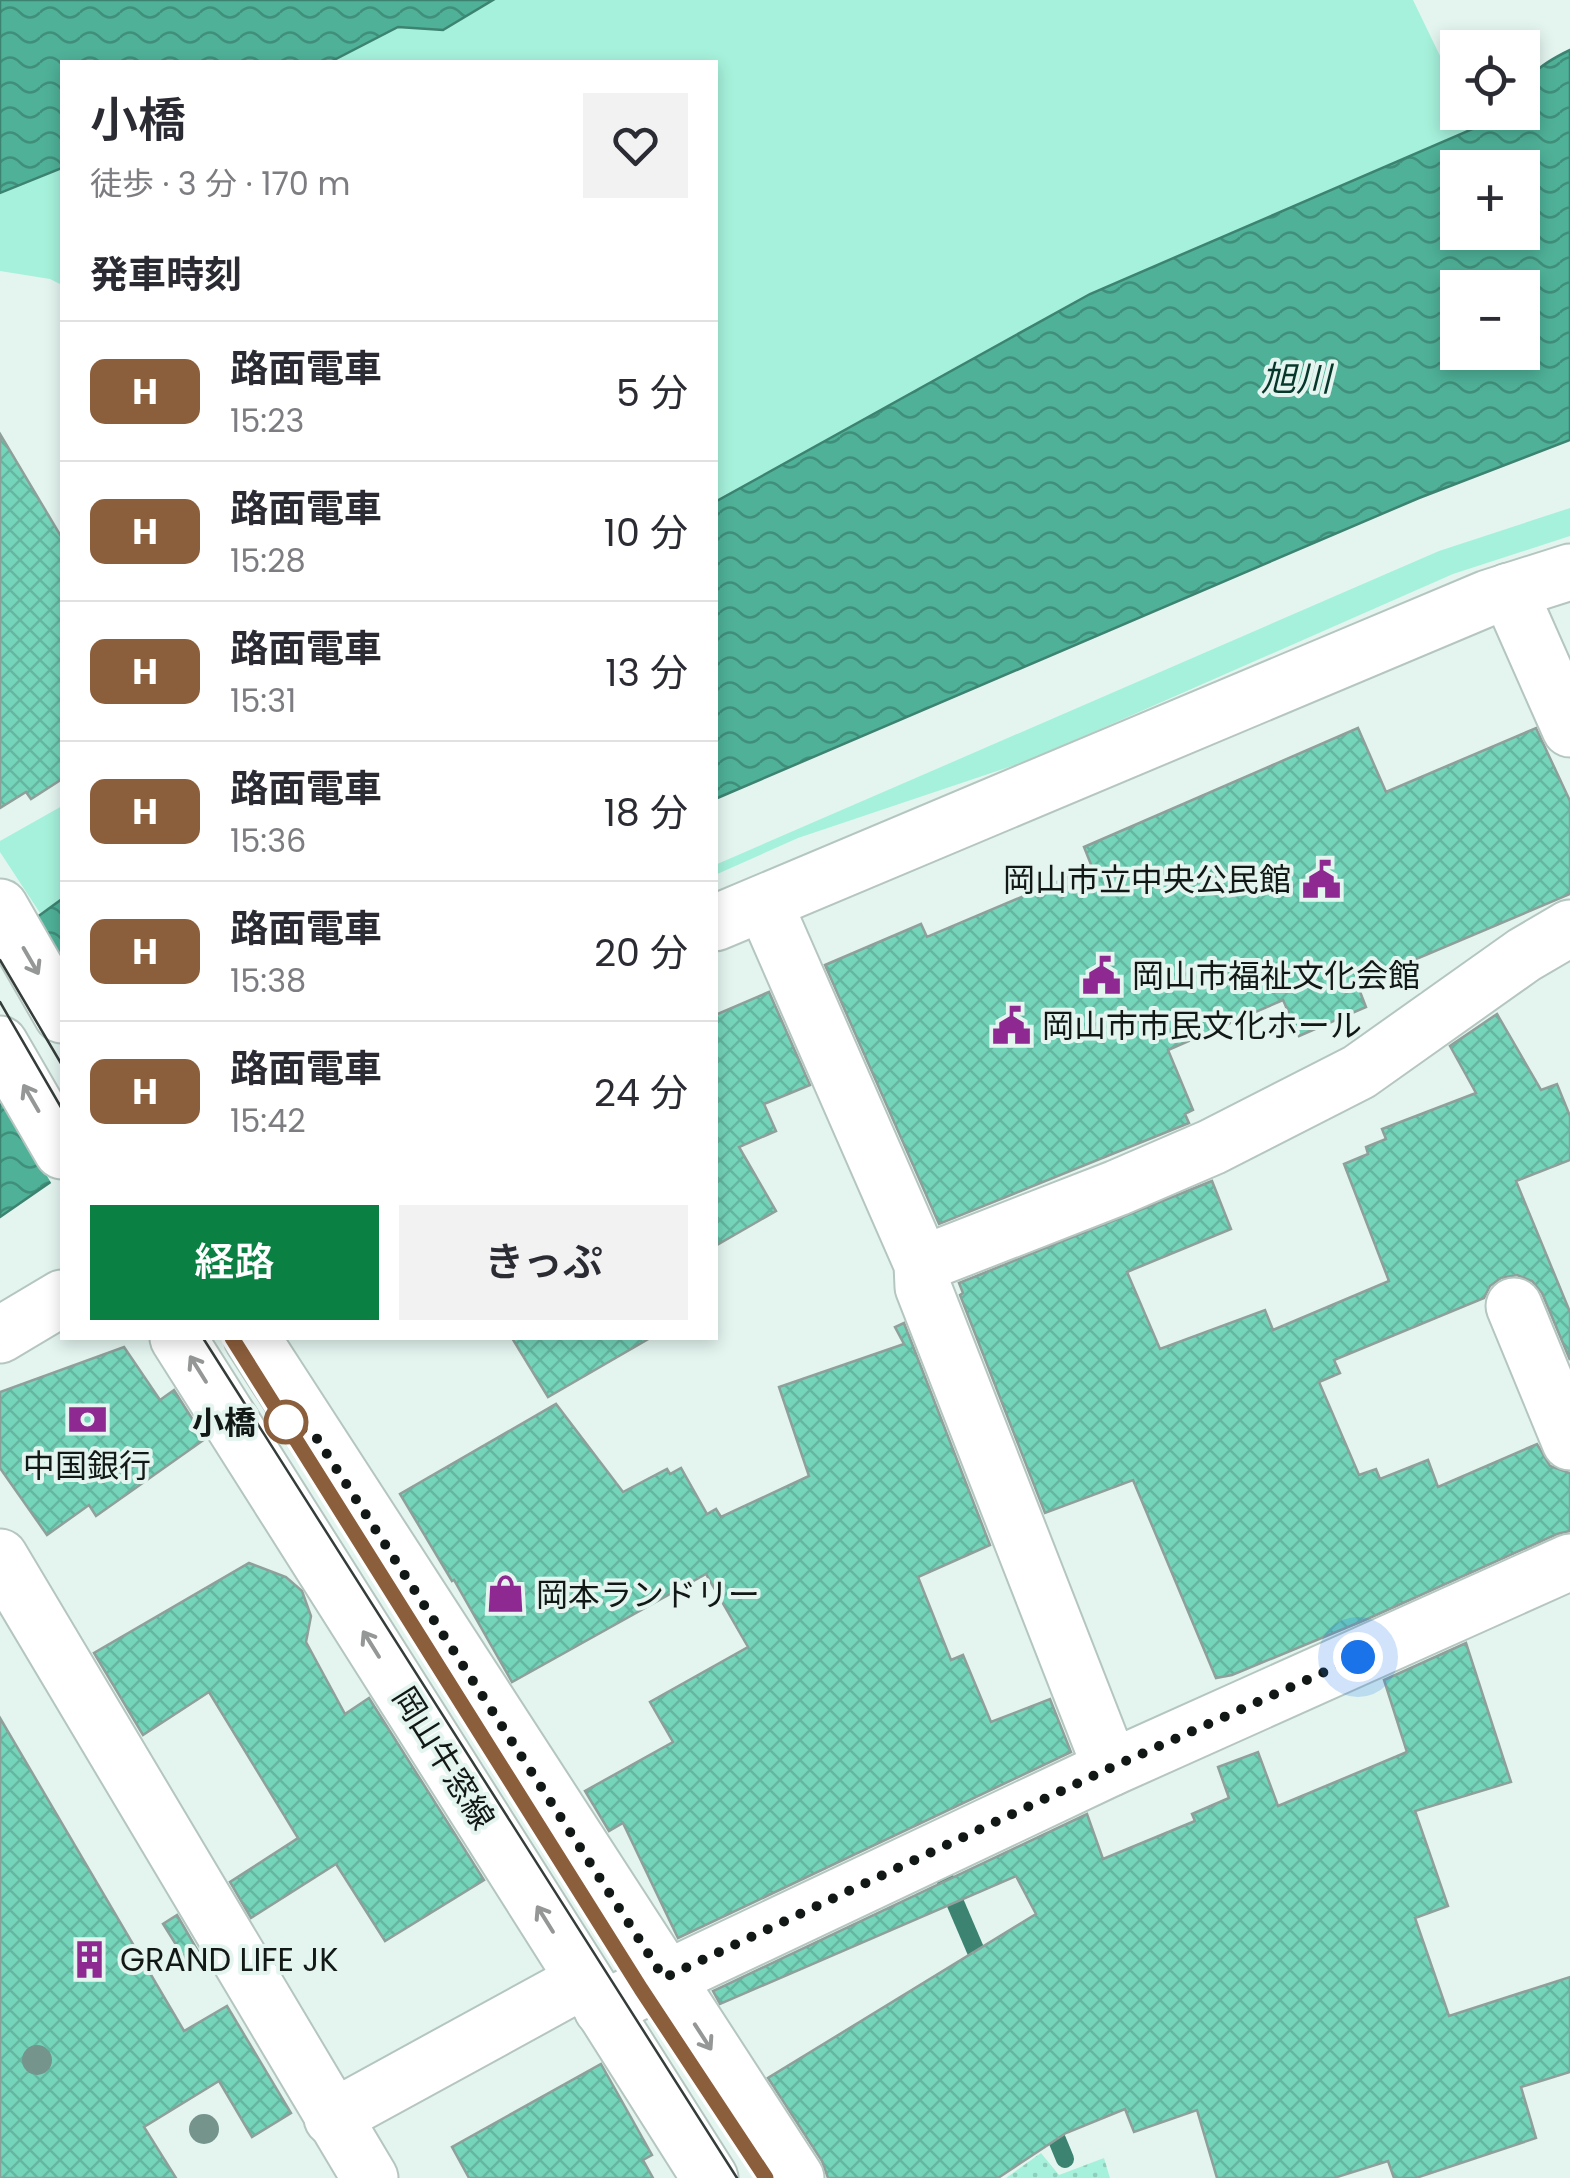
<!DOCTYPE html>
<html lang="ja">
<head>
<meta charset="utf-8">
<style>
	:root { --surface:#fff; --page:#f2f2f3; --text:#2b2b33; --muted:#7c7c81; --line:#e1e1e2; --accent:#0b8043 }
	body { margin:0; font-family:Poppins,"Noto Sans JP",sans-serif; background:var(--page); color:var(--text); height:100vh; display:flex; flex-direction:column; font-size:38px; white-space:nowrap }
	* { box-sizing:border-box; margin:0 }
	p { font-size:32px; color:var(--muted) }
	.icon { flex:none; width:55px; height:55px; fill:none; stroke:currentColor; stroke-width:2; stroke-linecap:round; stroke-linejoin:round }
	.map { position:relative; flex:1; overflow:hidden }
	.side { position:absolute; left:60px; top:60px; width:658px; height:1280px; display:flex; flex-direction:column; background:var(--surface); border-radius:0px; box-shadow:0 5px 15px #0003 }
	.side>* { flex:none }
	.badge { padding:0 20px; border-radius:15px; font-size:35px; line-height:65px }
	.controls { position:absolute; left:1440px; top:30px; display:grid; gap:20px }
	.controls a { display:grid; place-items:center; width:100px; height:100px; border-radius:0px; background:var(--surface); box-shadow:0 5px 15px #0003; font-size:50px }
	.you { position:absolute; width:50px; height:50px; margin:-25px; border:8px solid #fff; border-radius:50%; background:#1a73e8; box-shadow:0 0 0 15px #1a73e833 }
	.map>.badge { position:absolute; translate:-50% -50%; box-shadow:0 0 0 5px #fff }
	h2 { padding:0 30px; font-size:38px; line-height:90px }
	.round { display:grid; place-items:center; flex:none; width:105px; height:105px; border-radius:0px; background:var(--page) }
	.summary { display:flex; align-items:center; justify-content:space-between; height:170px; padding:0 30px }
	h1 { font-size:48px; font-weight:600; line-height:75px }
	.primary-button { display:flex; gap:20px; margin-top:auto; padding:20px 30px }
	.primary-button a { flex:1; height:115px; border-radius:0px; background:var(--accent); color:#fff; font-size:40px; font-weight:600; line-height:115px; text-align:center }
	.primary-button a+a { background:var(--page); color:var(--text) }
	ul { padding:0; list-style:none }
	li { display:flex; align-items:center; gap:30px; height:140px; padding:0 30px; border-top:2px solid var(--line) }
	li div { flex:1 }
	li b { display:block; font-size:38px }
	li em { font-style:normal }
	li .badge { min-width:110px; font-weight:700; text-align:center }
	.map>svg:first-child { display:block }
</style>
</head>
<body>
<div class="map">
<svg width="1570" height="2178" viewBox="0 0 1570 2178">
	<defs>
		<pattern id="garden-dots" width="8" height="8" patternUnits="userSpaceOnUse" patternTransform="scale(2.5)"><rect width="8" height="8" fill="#a6f1db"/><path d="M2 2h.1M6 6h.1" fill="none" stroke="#8ecebb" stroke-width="1.8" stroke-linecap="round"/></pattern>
		<pattern id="water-waves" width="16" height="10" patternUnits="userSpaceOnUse" patternTransform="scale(2.5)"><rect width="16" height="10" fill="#4fb198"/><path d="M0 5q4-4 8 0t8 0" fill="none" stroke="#408f7b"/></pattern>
		<pattern id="building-cross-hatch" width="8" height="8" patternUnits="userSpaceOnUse" patternTransform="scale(2.5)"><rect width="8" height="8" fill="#75d5bb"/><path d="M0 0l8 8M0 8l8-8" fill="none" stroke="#64b6a0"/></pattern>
	</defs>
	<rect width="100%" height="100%" fill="#e4f5f0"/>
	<g fill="#a6f1db">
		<polygon points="493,0 1413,0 1457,91 1458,112 1468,113 1476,128 1090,294 715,502 715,62 330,62 398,27 443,30"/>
		<polygon points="62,168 62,285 50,279 0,271 0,193"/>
		<polygon points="1570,508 1570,536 1453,574 1030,760 798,838 715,875 715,865 1439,551"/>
		<polygon points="62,806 62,899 40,913 0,852 0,841"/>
	</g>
	<polygon fill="url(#garden-dots)" points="1041,2153 1059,2175 1104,2158 1110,2178 1006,2178"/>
	<g fill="url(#water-waves)" stroke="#3d8371" stroke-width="2.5" fill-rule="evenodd">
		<polygon points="0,0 493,0 443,30 398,27 330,62 62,62 62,168 0,193"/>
		<path d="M 1570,50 L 1570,440 L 1419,498 L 715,799 L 715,502 L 1090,294 L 1475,128 L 1496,113 L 1522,112 C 1522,76 1539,65 1570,50 ZM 1458,168 L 1522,168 L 1522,232 L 1458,232 ZM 1458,288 L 1522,288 L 1522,352 L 1458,352 Z"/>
		<polygon points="62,899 62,1174 0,1217 0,944"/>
	</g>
	<polygon fill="#e4f5f0" points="0,938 62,974 62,1180 53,1186 0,1098"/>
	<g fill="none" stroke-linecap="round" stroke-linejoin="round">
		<g stroke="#3d8371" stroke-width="18">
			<polyline points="945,1879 984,1970"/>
			<polyline points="1048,2118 1065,2159"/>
		</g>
	</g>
	<g fill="url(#building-cross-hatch)" stroke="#8f9f9a" stroke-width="2.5">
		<polygon points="0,434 62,538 62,779 31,799 26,792 0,808"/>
		<polygon points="1358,728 1386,792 1536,728 1570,801 1570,894 1357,984 1366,1007 1299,1036 1283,1000 1168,1050 1193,1110 1185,1114 1189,1123 939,1224 825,965 921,924 927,937 1092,867 1084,847"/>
		<polygon points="769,992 810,1085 764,1104 776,1131 739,1147 776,1211 715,1246 715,1015"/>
		<polygon points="1497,1014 1541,1090 1557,1084 1570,1116 1570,1160 1516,1181 1570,1312 1570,1360 1542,1293 1532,1281 1517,1275 1501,1278 1490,1286 1484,1298 1334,1360 1340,1373 1319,1382 1359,1475 1376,1469 1380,1479 1428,1460 1438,1487 1537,1444 1550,1466 1570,1473 1570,1531 1557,1534 1365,1620 1232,1675 1216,1678 1133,1480 1045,1513 960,1295 963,1293 959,1283 1212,1181 1231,1229 1127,1272 1160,1349 1265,1310 1273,1330 1389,1281 1344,1164 1368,1154 1366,1147 1386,1139 1382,1129 1476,1093 1450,1046"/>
		<polygon points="904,1323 990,1545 918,1577 951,1660 963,1655 991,1722 1050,1699 1071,1752 678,1938 623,1823 609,1831 585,1791 673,1742 650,1702 748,1647 706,1574 512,1682 454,1580 452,1581 400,1494 556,1404 623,1492 667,1469 670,1474 681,1468 707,1514 716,1509 721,1517 809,1476 779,1387 904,1344 895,1327"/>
		<polygon points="512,1338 650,1338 548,1397"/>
		<polygon points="124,1347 160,1400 174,1390 205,1439 96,1516 89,1505 47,1535 0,1468 0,1392"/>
		<polygon points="249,1563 286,1577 302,1591 311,1616 306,1642 345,1714 369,1698 484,1880 385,1941 336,1864 251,1918 230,1882 298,1838 209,1692 143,1735 94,1653"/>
		<polygon points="1466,1643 1511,1782 1415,1811 1448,1906 1415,1918 1449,2016 1570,1977 1570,2072 1521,2087 1536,2138 1416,2178 1394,2178 1388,2161 1334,2178 1217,2178 1197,2110 1134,2132 1125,2109 1066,2133 998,2178 828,2178 822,2161 768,2078 1036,1914 1016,1876 720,2004 713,1991 1087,1814 1103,1859 1195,1821 1192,1814 1229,1798 1218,1767 1258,1752 1278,1806 1407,1752 1384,1680"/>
		<polygon points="0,1718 184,2031 227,2006 291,2113 252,2137 219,2081 144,2127 176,2178 0,2178"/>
		<polygon points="177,1915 198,1951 185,1959 163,1924"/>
		<polygon points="601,2064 652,2155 643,2160 653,2178 469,2178 452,2147"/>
	</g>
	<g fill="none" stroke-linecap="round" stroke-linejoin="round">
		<defs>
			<g id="minor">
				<polyline points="1509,591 1570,729"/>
				<polyline points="764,903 922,1264 923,1287 1111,1768"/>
				<polyline points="715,923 1488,598 1570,572"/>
				<polyline points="922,1264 1117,1188 1212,1147 1359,1072 1524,955 1570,928"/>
				<polyline points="1514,1306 1570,1442"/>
				<polyline points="0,1335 62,1298"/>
				<polyline points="0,1557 370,2178"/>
				<polyline points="602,2009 1111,1768 1570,1562"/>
				<polyline points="332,2118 584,1980"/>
			</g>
			<g id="major">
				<polyline points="0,907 62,1015"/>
				<polyline points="0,1044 62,1151"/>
				<polyline points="178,1338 710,2178"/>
				<polyline points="252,1338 796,2178"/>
			</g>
		</defs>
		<use href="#minor" stroke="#b5c6c0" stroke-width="59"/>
		<use href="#major" stroke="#b5c6c0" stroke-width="59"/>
		<use href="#minor" stroke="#fff" stroke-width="55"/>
		<use href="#major" stroke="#fff" stroke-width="55"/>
		<g stroke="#353d3b" stroke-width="2.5">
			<polyline points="0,960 62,1065"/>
			<polyline points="0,1002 62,1109"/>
			<polyline points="203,1338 737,2178"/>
			<polyline points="232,1338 641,1989 766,2178"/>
		</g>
	</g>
	<g fill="#75948c">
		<circle cx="37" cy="2060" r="15"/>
		<circle cx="204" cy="2129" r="15"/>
	</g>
	<defs><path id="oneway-shaft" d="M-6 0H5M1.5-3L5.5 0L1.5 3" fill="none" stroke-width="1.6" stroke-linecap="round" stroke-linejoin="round" transform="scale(2.5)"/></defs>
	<g stroke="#949796">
		<use href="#oneway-shaft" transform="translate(31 961) rotate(60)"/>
		<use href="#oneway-shaft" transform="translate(31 1098) rotate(-120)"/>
		<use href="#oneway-shaft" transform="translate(198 1369) rotate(-122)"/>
		<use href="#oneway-shaft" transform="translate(371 1644) rotate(-122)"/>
		<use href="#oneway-shaft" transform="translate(545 1919) rotate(-122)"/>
		<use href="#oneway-shaft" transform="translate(703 2037) rotate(57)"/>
	</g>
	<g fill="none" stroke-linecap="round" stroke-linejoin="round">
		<defs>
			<polyline id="line" points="232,1338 641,1989 766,2178"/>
		</defs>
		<use href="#line" stroke="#fff" stroke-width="22"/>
		<use href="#line" stroke="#8b5e3c" stroke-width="15"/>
		<polyline stroke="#121816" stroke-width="10" stroke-dasharray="0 18" points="286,1422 314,1434 664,1978 1110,1768 1358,1657"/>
	</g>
	<defs>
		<symbol id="civic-bare" viewBox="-9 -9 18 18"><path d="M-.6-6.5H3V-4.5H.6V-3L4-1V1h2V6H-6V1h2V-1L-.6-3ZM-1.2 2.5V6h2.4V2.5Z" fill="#8d2991" stroke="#e4f5f0" stroke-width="2.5" paint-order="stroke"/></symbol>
		<symbol id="bank-bare" viewBox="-9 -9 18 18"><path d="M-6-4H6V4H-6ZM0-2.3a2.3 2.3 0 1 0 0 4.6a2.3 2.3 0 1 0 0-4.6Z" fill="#8d2991" stroke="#e4f5f0" stroke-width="2.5" paint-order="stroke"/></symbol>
		<symbol id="shop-bare" viewBox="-9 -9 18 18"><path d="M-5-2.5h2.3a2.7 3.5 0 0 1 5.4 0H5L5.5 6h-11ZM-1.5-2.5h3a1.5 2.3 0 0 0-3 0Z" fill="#8d2991" stroke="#e4f5f0" stroke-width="2.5" paint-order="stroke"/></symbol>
		<symbol id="building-bare" viewBox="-9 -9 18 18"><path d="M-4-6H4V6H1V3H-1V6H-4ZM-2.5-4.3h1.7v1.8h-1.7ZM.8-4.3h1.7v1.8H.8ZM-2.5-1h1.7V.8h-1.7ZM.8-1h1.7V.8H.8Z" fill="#8d2991" stroke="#e4f5f0" stroke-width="2.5" paint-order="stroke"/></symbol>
	</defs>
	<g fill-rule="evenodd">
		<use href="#civic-bare" x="1294" y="852" width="55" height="55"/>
		<use href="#civic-bare" x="1074" y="948" width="55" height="55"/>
		<use href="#civic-bare" x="984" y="998" width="55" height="55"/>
		<use href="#bank-bare" x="60" y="1392" width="55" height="55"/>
		<use href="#shop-bare" x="478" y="1566" width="55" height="55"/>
		<use href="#building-bare" x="62" y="1932" width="55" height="55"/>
	</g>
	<circle fill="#fff" stroke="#8b5e3c" stroke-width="5" cx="286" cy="1422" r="20"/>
	<g text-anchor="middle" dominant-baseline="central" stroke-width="8" stroke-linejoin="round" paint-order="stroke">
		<g font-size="32" fill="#121816" stroke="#e4f5f0" text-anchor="start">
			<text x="1291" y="879" text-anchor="end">岡山市立中央公民館</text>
			<text x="1132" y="975">岡山市福祉文化会館</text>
			<text x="1042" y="1025">岡山市市民文化ホール</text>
			<text x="87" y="1465" text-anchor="middle">中国銀行</text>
			<text x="536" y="1594">岡本ランドリー</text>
			<text x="120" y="1959">GRAND LIFE JK</text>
		</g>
		<g font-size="32" font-weight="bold" fill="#121816" stroke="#e4f5f0" text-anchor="end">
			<text x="256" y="1422">小橋</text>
		</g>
		<g font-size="32" fill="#121816" stroke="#e4f5f0">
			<text transform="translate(444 1758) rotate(58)">岡山牛窓線</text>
		</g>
		<g font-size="35" font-style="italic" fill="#07362b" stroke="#e4f5f0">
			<text x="1296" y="378">旭川</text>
		</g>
	</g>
</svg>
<div class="controls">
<a><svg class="icon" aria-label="locate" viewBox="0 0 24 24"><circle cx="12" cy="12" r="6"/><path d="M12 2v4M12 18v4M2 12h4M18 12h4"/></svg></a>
<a>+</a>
<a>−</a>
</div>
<div class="you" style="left:1358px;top:1657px"></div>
<section class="side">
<div class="summary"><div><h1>小橋</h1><p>徒歩 · 3 分 · 170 m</p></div><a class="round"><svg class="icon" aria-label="heart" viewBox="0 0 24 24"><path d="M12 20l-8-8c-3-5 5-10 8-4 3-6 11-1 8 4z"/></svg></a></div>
<h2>発車時刻</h2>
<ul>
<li><span class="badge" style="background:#8b5e3c;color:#fff">H</span><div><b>路面電車</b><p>15:23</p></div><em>5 分</em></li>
<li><span class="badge" style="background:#8b5e3c;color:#fff">H</span><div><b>路面電車</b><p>15:28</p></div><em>10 分</em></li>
<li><span class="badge" style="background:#8b5e3c;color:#fff">H</span><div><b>路面電車</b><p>15:31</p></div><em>13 分</em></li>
<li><span class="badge" style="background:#8b5e3c;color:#fff">H</span><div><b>路面電車</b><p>15:36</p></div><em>18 分</em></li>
<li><span class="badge" style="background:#8b5e3c;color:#fff">H</span><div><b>路面電車</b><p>15:38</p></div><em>20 分</em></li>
<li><span class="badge" style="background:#8b5e3c;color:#fff">H</span><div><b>路面電車</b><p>15:42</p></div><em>24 分</em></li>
</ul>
<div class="primary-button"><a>経路</a><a>きっぷ</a></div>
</section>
</div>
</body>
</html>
